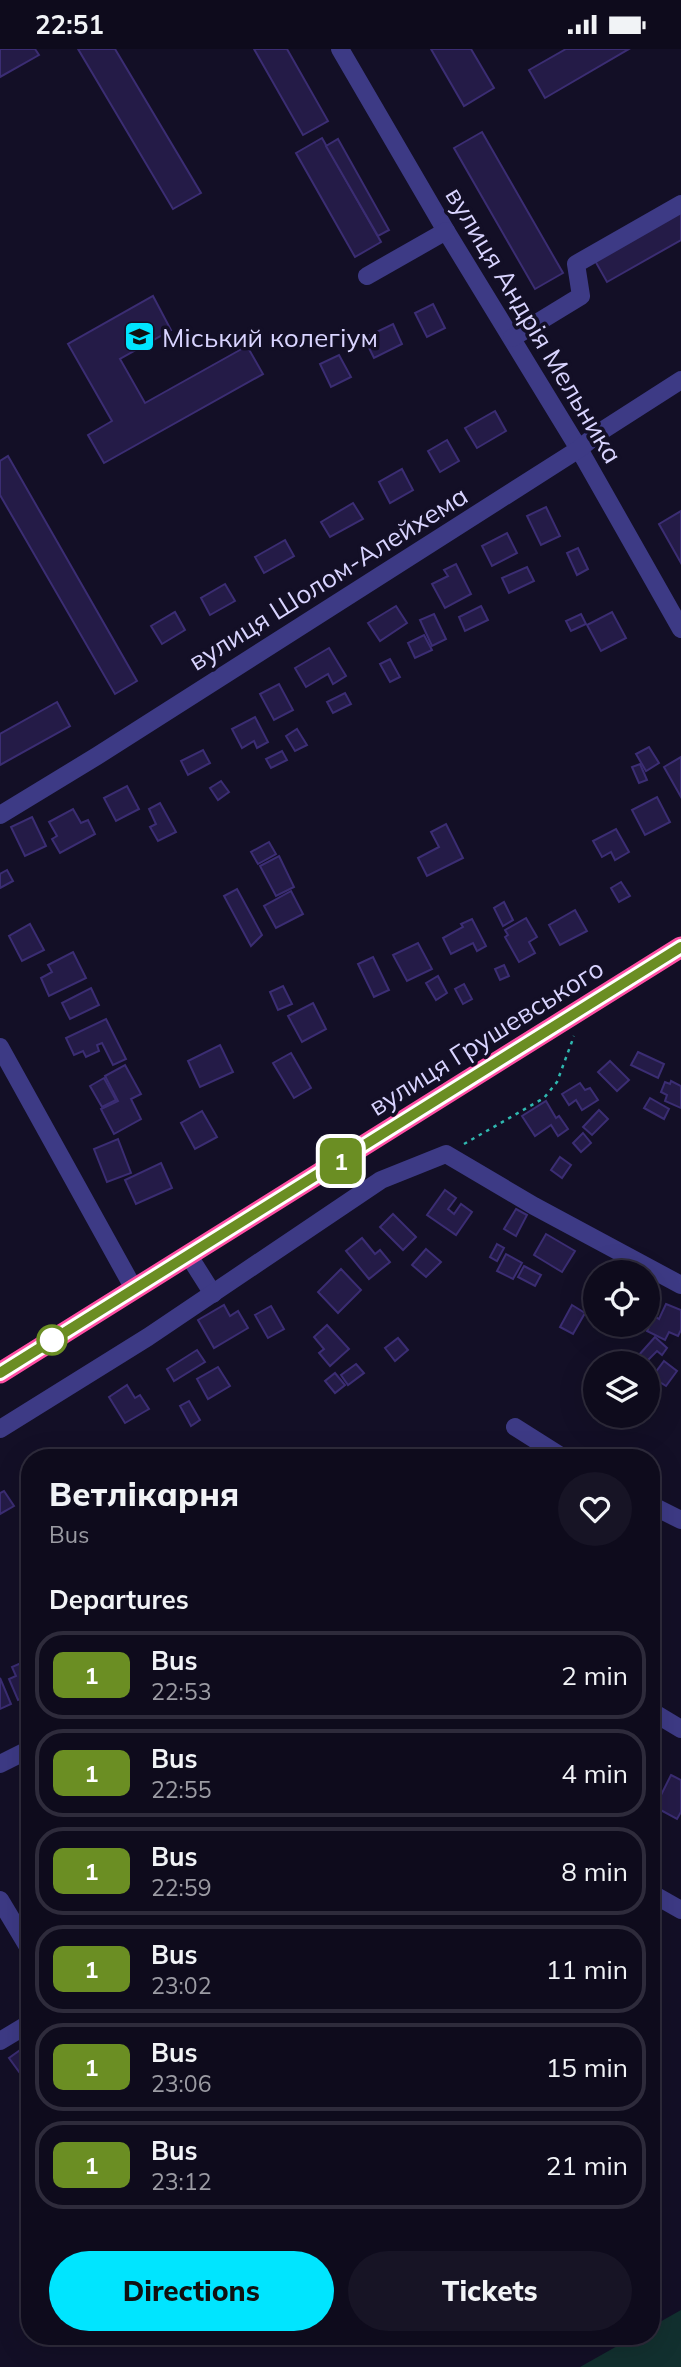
<!DOCTYPE html>
<html lang="en">
<head>
<meta charset="utf-8">
<style>
	:root { --surface:#0e0b1c; --page:#171425; --text:#f1f3f6; --muted:#9b9ba3; --line:#2e2b3b; --accent:#00e5ff }
	body { margin:0; font-family:Mulish,sans-serif; background:var(--page); color:var(--text); height:100vh; display:flex; flex-direction:column; font-size:26px; white-space:nowrap }
	* { box-sizing:border-box; margin:0 }
	p { font-size:23px; color:var(--muted) }
	.icon { flex:none; width:38px; height:38px; fill:none; stroke:currentColor; stroke-width:2; stroke-linecap:round; stroke-linejoin:round }
	.map { position:relative; flex:1; overflow:hidden }
	.sheet { position:absolute; left:21px; top:1400px; width:639px; height:896px; display:flex; flex-direction:column; background:var(--surface); border-radius:28px; box-shadow:0 7px 28px #0002,0 0 0 2px var(--line) }
	.sheet>* { flex:none }
	.badge { padding:0 14px; border-radius:10px; font-size:24px; line-height:46px }
	.tools { position:absolute; left:583px; top:1211px; display:grid; gap:14px }
	.tools a { display:grid; place-items:center; width:77px; height:77px; border-radius:50%; background:var(--surface); box-shadow:0 7px 28px #0002,0 0 0 2px var(--line); font-size:35px }
	.map>.badge { position:absolute; translate:-50% -50%; box-shadow:0 0 0 4px #fff }
	h2 { padding:0 28px; font-size:26px; line-height:63px }
	.round { display:grid; place-items:center; flex:none; width:74px; height:74px; border-radius:37px; background:var(--page) }
	.overview { display:flex; align-items:center; justify-content:space-between; height:119px; padding:0 28px }
	h1 { font-size:33px; font-weight:800; line-height:52px }
	.primary-button { display:flex; gap:14px; margin-top:auto; padding:14px 28px }
	.primary-button a { flex:1; height:80px; border-radius:42px; background:var(--accent); color:#111; font-size:28px; font-weight:800; line-height:80px; text-align:center }
	.primary-button a+a { background:var(--page); color:var(--text) }
	ul { padding:0; list-style:none }
	li { display:flex; align-items:center; gap:21px; height:88px; margin:0 14px 10px; padding:0 14px; border:4px solid var(--line); border-radius:28px }
	li div { flex:1 }
	li b { display:block; font-size:26px }
	li em { font-style:normal }
	li .badge { min-width:77px; font-weight:700; text-align:center }
	.status { display:flex; justify-content:space-between; align-items:center; height:49px; padding:0 35px; background:var(--surface); direction:ltr }
	.status svg { height:19px; fill:currentColor }
	.map>svg:first-child { display:block }
</style>
</head>
<body>
<div class="status"><b>22:51</b><svg viewBox="0 0 49 12"><path d="M0 12V9h3v3zM5 12V6h3v6zM10 12V3h3v9zM15 12V0h3v12zM26 1h20v11H26zM47 4h2v5h-2z"/></svg></div>
<div class="map">
<svg width="681" height="2318" viewBox="0 0 681 2318">
	<rect width="100%" height="100%" fill="#130f26"/>
	<polygon fill="#12302f" points="681,2261 681,2318 580,2318 635,2287 651,2287 651,2278"/>
	<g fill="#241b47" stroke="#3b2d73" stroke-width="2">
		<polygon points="0,0 35,0 39,6 0,28"/>
		<polygon points="78,0 115,0 201,144 173,160"/>
		<polygon points="254,0 287,0 328,72 303,86"/>
		<polygon points="431,0 471,0 494,39 464,57"/>
		<polygon points="566,0 629,0 545,49 529,21"/>
		<polygon points="482,83 563,224 535,240 454,99"/>
		<polygon points="322,89 381,193 355,208 296,104"/>
		<polygon points="338,90 389,181 378,187 326,97"/>
		<polygon points="681,161 681,191 607,233 594,210"/>
		<polygon points="153,247 171,281 120,310 145,354 247,297 263,325 104,414 88,386 112,372 68,295"/>
		<polygon points="433,255 445,279 427,288 415,264"/>
		<polygon points="393,275 402,295 374,309 364,289"/>
		<polygon points="339,306 351,328 331,338 320,315"/>
		<polygon points="495,362 506,382 477,399 465,379"/>
		<polygon points="447,391 459,412 440,423 428,402"/>
		<polygon points="8,407 137,632 115,645 0,446 0,412"/>
		<polygon points="402,420 413,441 390,454 379,433"/>
		<polygon points="353,454 363,470 330,488 321,473"/>
		<polygon points="546,458 560,487 541,496 527,467"/>
		<polygon points="681,462 681,514 659,475"/>
		<polygon points="507,484 517,504 492,517 482,497"/>
		<polygon points="285,491 294,507 264,524 255,508"/>
		<polygon points="578,499 588,520 577,526 567,504"/>
		<polygon points="456,515 471,545 445,559 432,535 448,527 444,521"/>
		<polygon points="527,518 534,532 509,544 502,529"/>
		<polygon points="225,535 235,552 210,566 201,549"/>
		<polygon points="396,557 407,574 380,592 368,574"/>
		<polygon points="481,557 488,571 465,582 459,568"/>
		<polygon points="175,563 185,581 162,595 151,577"/>
		<polygon points="612,563 626,589 601,602 587,576"/>
		<polygon points="434,565 446,590 432,597 420,571"/>
		<polygon points="581,565 586,575 571,582 566,572"/>
		<polygon points="424,586 432,601 415,609 408,594"/>
		<polygon points="329,599 346,627 333,635 328,625 306,638 295,619"/>
		<polygon points="390,610 400,628 390,633 380,615"/>
		<polygon points="279,635 293,661 274,671 260,645"/>
		<polygon points="345,644 351,655 333,664 327,653"/>
		<polygon points="57,653 70,677 0,716 0,685"/>
		<polygon points="255,668 268,693 257,699 254,692 242,699 232,680"/>
		<polygon points="297,680 307,696 295,702 286,687"/>
		<polygon points="649,698 659,714 646,722 636,705"/>
		<polygon points="203,701 210,714 188,726 181,712"/>
		<polygon points="282,702 287,711 271,719 266,710"/>
		<polygon points="681,708 681,748 664,718"/>
		<polygon points="640,715 647,731 639,734 632,718"/>
		<polygon points="221,732 229,743 218,751 210,739"/>
		<polygon points="127,737 139,760 116,772 104,749"/>
		<polygon points="657,748 670,773 645,786 632,761"/>
		<polygon points="160,754 176,783 158,792 150,778 156,775 149,760"/>
		<polygon points="73,760 81,774 88,771 95,785 60,804 52,790 57,787 49,773"/>
		<polygon points="32,768 46,797 25,807 11,778"/>
		<polygon points="446,775 463,809 427,827 418,809 439,798 431,783"/>
		<polygon points="616,780 629,803 615,811 611,803 602,808 593,792"/>
		<polygon points="269,793 276,805 258,815 251,803"/>
		<polygon points="279,807 294,838 276,847 260,817"/>
		<polygon points="7,821 13,832 0,839 0,825"/>
		<polygon points="621,833 630,847 619,853 611,839"/>
		<polygon points="237,840 262,886 251,897 224,847"/>
		<polygon points="291,842 303,865 276,879 264,857"/>
		<polygon points="504,853 513,871 503,877 494,859"/>
		<polygon points="575,861 587,882 560,896 549,876"/>
		<polygon points="526,869 537,888 529,893 535,904 519,913 505,888 508,886 505,881"/>
		<polygon points="472,870 486,897 477,902 473,894 451,905 443,889 463,878 461,875"/>
		<polygon points="30,875 44,901 22,912 9,887"/>
		<polygon points="418,894 432,920 407,932 393,906"/>
		<polygon points="73,903 86,929 49,947 41,929 52,923 48,916"/>
		<polygon points="373,908 389,941 374,948 358,915"/>
		<polygon points="504,916 509,927 500,931 495,920"/>
		<polygon points="438,927 447,944 436,951 426,934"/>
		<polygon points="464,935 472,950 463,955 455,940"/>
		<polygon points="283,937 292,955 278,961 270,943"/>
		<polygon points="91,939 99,956 70,970 62,954"/>
		<polygon points="313,954 326,980 302,993 288,967"/>
		<polygon points="106,970 126,1010 113,1016 102,994 97,996 99,1002 86,1008 83,1002 74,1006 66,989"/>
		<polygon points="220,996 233,1023 200,1038 188,1012"/>
		<polygon points="638,1003 664,1015 658,1029 631,1016"/>
		<polygon points="291,1004 311,1039 294,1049 273,1014"/>
		<polygon points="610,1012 629,1031 617,1042 598,1023"/>
		<polygon points="125,1016 141,1045 131,1050 141,1070 114,1085 101,1060 118,1052 105,1027"/>
		<polygon points="104,1029 116,1051 102,1058 90,1037"/>
		<polygon points="671,1032 681,1037 681,1059 665,1052 667,1046 661,1043 665,1033 670,1035"/>
		<polygon points="580,1034 585,1041 590,1039 598,1051 582,1061 576,1051 569,1056 562,1045"/>
		<polygon points="650,1049 669,1060 664,1070 644,1059"/>
		<polygon points="546,1052 556,1069 559,1067 568,1080 558,1087 551,1076 535,1087 522,1067"/>
		<polygon points="599,1061 608,1070 592,1086 583,1078"/>
		<polygon points="202,1062 217,1088 195,1100 181,1074"/>
		<polygon points="583,1084 591,1094 581,1103 573,1094"/>
		<polygon points="118,1090 131,1124 107,1133 94,1100"/>
		<polygon points="560,1108 571,1116 562,1129 551,1121"/>
		<polygon points="161,1114 172,1139 136,1155 125,1131"/>
		<polygon points="445,1141 456,1149 448,1160 454,1165 461,1155 472,1163 456,1186 427,1166"/>
		<polygon points="516,1160 527,1166 516,1187 504,1180"/>
		<polygon points="393,1165 416,1188 403,1201 380,1178"/>
		<polygon points="546,1185 575,1202 562,1223 534,1206"/>
		<polygon points="362,1189 375,1205 380,1201 390,1213 369,1230 346,1202"/>
		<polygon points="497,1195 504,1199 497,1212 490,1208"/>
		<polygon points="426,1200 441,1213 426,1228 412,1216"/>
		<polygon points="506,1205 522,1214 513,1230 497,1222"/>
		<polygon points="524,1217 541,1226 535,1237 518,1228"/>
		<polygon points="341,1220 361,1241 338,1264 318,1243"/>
		<polygon points="666,1255 681,1261 681,1281 678,1287 669,1283 665,1291 647,1282 654,1267 659,1270"/>
		<polygon points="224,1256 230,1267 238,1262 248,1279 214,1299 198,1271"/>
		<polygon points="572,1256 585,1264 573,1285 560,1278"/>
		<polygon points="271,1257 284,1280 268,1289 255,1266"/>
		<polygon points="327,1276 349,1300 330,1317 319,1304 324,1300 314,1288"/>
		<polygon points="599,1276 618,1276 613,1285"/>
		<polygon points="655,1288 667,1299 662,1306 657,1302 645,1314 638,1307"/>
		<polygon points="398,1289 408,1301 395,1312 385,1299"/>
		<polygon points="197,1301 205,1313 174,1332 167,1320"/>
		<polygon points="664,1312 677,1322 666,1337 652,1328"/>
		<polygon points="356,1315 364,1324 348,1336 341,1326"/>
		<polygon points="218,1318 230,1337 208,1350 197,1330"/>
		<polygon points="335,1324 345,1336 335,1344 325,1332"/>
		<polygon points="127,1336 135,1349 140,1346 149,1360 125,1374 109,1348"/>
		<polygon points="189,1352 200,1371 191,1377 180,1357"/>
		<polygon points="89,1400 95,1409 78,1409 77,1407"/>
		<polygon points="4,1442 14,1457 0,1465 0,1444"/>
		<polygon points="30,1610 30,1646 18,1651 9,1630 16,1627 12,1618"/>
		<polygon points="0,1629 11,1655 0,1660"/>
		<polygon points="671,1726 681,1731 681,1763 677,1770 655,1758"/>
		<polygon points="30,1994 30,2038 9,2009"/>
	</g>
	<g fill="none" stroke-linecap="round" stroke-linejoin="round">
		<polyline stroke="#2fb8b0" stroke-width="2.5" stroke-dasharray="3.5 5" stroke-linecap="butt" points="464,1095 544,1049 557,1033 574,987"/>
		<g stroke="#3d3a85" stroke-width="18">
			<polyline points="340,0 446,182 579,400 681,580"/>
			<polyline points="367,227 446,182"/>
			<polyline points="512,289 581,247 576,215 681,155"/>
			<polyline points="0,766 97,707 579,400 600,383 681,331"/>
			<polyline points="0,998 134,1240"/>
			<polyline points="189,1207 213,1245"/>
			<polyline points="515,1378 564,1409"/>
			<polyline points="0,1380 148,1288 381,1131 446,1105 534,1157 681,1236"/>
			<polyline points="651,1456 681,1471"/>
			<polyline points="651,1662 681,1680"/>
			<polyline points="0,1715 30,1700"/>
			<polyline points="651,1844 681,1861"/>
			<polyline points="0,1851 30,1901"/>
			<polyline points="0,1992 30,1974"/>
		</g>
		<polyline stroke="#ff4fa3" stroke-width="21" points="0,1324 681,898"/>
	</g>
	<g fill="none" stroke-linecap="round" stroke-linejoin="round">
		<defs>
			<polyline id="line" points="0,1324 681,898"/>
		</defs>
		<use href="#line" stroke="#fff" stroke-width="16"/>
		<use href="#line" stroke="#6b8e23" stroke-width="10"/>
	</g>
	<defs>
		<symbol id="school-square" viewBox="-11 -11 22 22"><rect x="-9" y="-9" width="18" height="18" rx="4" fill="#00e5ff" stroke="#130f26"/><path d="M0-5L7-2L0 1L-7-2ZM-4 1L0 2.5L4 1V4Q0 6-4 4Z" fill="#111"/></symbol>
	</defs>
	<g fill-rule="evenodd">
		<use href="#school-square" x="122" y="270" width="35" height="35"/>
	</g>
	<circle fill="#fff" stroke="#6b8e23" stroke-width="3.5" cx="52" cy="1291" r="14"/>
	<g text-anchor="middle" dominant-baseline="central" stroke-width="7" stroke-linejoin="round" paint-order="stroke">
		<g font-size="26" fill="#d9d4ff" stroke="#130f26">
			<text transform="translate(534 276) rotate(59)">вулиця Андрія Мельника</text>
			<text transform="translate(328 529) rotate(-32)">вулиця Шолом-Алейхема</text>
			<text transform="translate(486 988) rotate(-32)">вулиця Грушевського</text>
		</g>
		<g font-size="26" fill="#d9d4ff" stroke="#130f26" text-anchor="start">
			<text x="162" y="288">Міський колегіум</text>
		</g>
	</g>
</svg>
<div class="tools">
<a><svg class="icon" aria-label="locate" viewBox="0 0 24 24"><circle cx="12" cy="12" r="6"/><path d="M12 2v4M12 18v4M2 12h4M18 12h4"/></svg></a>
<a><svg class="icon" aria-label="layers" viewBox="0 0 24 24"><path d="M12 4l9 5-9 5-9-5zM3 14l9 5 9-5"/></svg></a>
</div>
<b class="badge" style="left:341px;top:1112px;background:#6b8e23;color:#fff">1</b>
<section class="sheet">
<div class="overview"><div><h1>Ветлікарня</h1><p>Bus</p></div><a class="round"><svg class="icon" aria-label="heart" viewBox="0 0 24 24"><path d="M12 20l-8-8c-3-5 5-10 8-4 3-6 11-1 8 4z"/></svg></a></div>
<h2>Departures</h2>
<ul>
<li><span class="badge" style="background:#6b8e23;color:#fff">1</span><div><b>Bus</b><p>22:53</p></div><em>2 min</em></li>
<li><span class="badge" style="background:#6b8e23;color:#fff">1</span><div><b>Bus</b><p>22:55</p></div><em>4 min</em></li>
<li><span class="badge" style="background:#6b8e23;color:#fff">1</span><div><b>Bus</b><p>22:59</p></div><em>8 min</em></li>
<li><span class="badge" style="background:#6b8e23;color:#fff">1</span><div><b>Bus</b><p>23:02</p></div><em>11 min</em></li>
<li><span class="badge" style="background:#6b8e23;color:#fff">1</span><div><b>Bus</b><p>23:06</p></div><em>15 min</em></li>
<li><span class="badge" style="background:#6b8e23;color:#fff">1</span><div><b>Bus</b><p>23:12</p></div><em>21 min</em></li>
</ul>
<div class="primary-button"><a>Directions</a><a>Tickets</a></div>
</section>
</div>
</body>
</html>
